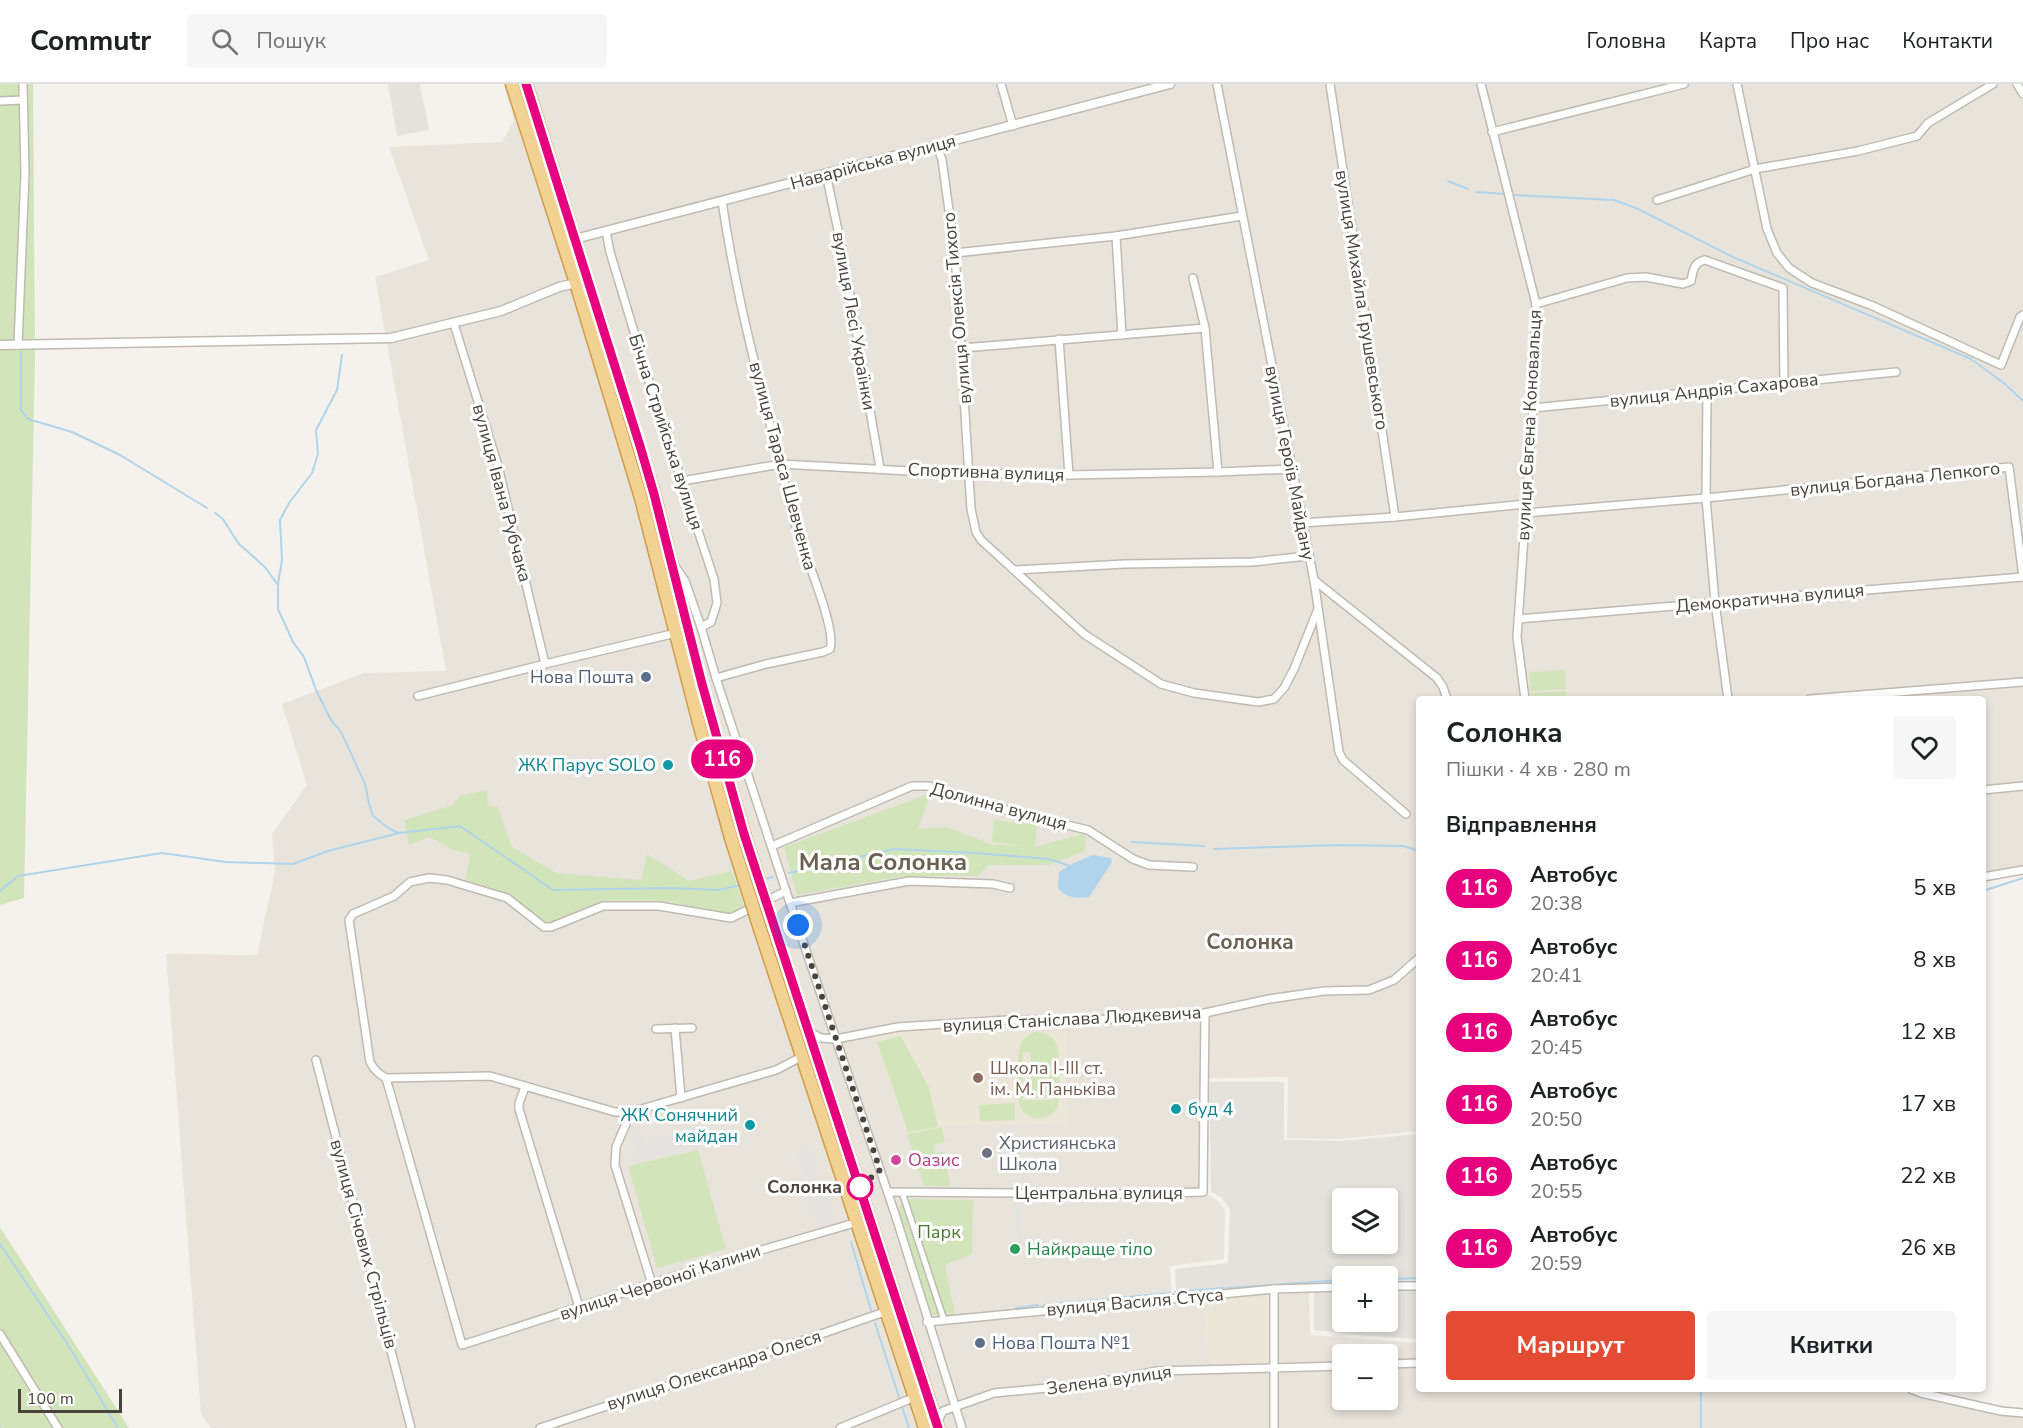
<!DOCTYPE html>
<html lang="uk">
<head>
<meta charset="utf-8">
<style>
	:root { --surface:#fff; --page:#f6f6f6; --text:#202124; --muted:#757577; --line:#e0e0e0; --accent:#e54a33 }
	body { margin:0; font-family:"Nunito Sans",sans-serif; background:var(--page); color:var(--text); height:100vh; display:flex; flex-direction:column; font-size:22px; white-space:nowrap }
	* { box-sizing:border-box; margin:0 }
	p { font-size:20px; color:var(--muted) }
	.icon { flex:none; width:33px; height:33px; fill:none; stroke:currentColor; stroke-width:2; stroke-linecap:round; stroke-linejoin:round }
	.map { position:relative; flex:1; overflow:hidden }
	.sheet { position:absolute; left:1416px; top:612px; width:570px; height:696px; display:flex; flex-direction:column; background:var(--surface); border-radius:6px; box-shadow:0 3px 9px #0003 }
	.sheet>* { flex:none }
	.badge { padding:0 12px; border-radius:20px; font-size:21px; line-height:39px }
	.fabs { position:absolute; left:1332px; top:1104px; display:grid; gap:12px }
	.fabs a { display:grid; place-items:center; width:66px; height:66px; border-radius:6px; background:var(--surface); box-shadow:0 3px 9px #0003; font-size:30px }
	.scale { position:absolute; left:18px; bottom:15px; width:104px; box-sizing:border-box; padding-left:6px; border:3px solid #49433b; border-top:0; font-size:16px; line-height:21px; white-space:nowrap; color:#49433b; -webkit-text-stroke:4px #fff; paint-order:stroke }
	.you { position:absolute; width:30px; height:30px; margin:-15px; border:4px solid #fff; border-radius:50%; background:#1a73e8; box-shadow:0 0 0 9px #1a73e833 }
	.map>.badge { position:absolute; translate:-50% -50%; box-shadow:0 0 0 3px #fff }
	h2 { padding:0 30px; font-size:22px; line-height:54px }
	.round { display:grid; place-items:center; flex:none; width:63px; height:63px; border-radius:6px; background:var(--page) }
	.head { display:flex; align-items:center; justify-content:space-between; height:102px; padding:0 30px }
	h1 { font-size:28px; font-weight:700; line-height:45px }
	.action { display:flex; gap:12px; margin-top:auto; padding:12px 30px }
	.action a { flex:1; height:69px; border-radius:6px; background:var(--accent); color:#fff; font-size:24px; font-weight:700; line-height:69px; text-align:center }
	.action a+a { background:var(--page); color:var(--text) }
	ul { padding:0; list-style:none }
	li { display:flex; align-items:center; gap:18px; height:72px; padding:0 30px }
	li div { flex:1 }
	li b { display:block; font-size:22px }
	li em { font-style:normal }
	li .badge { min-width:66px; font-weight:700; text-align:center }
	header { display:flex; align-items:center; gap:36px; box-sizing:border-box; height:84px; padding:0 30px; background:var(--surface); border-bottom:2px solid var(--line) }
	header strong { font-size:28px }
	nav { display:flex; gap:33px; margin-inline-start:auto; font-size:21px }
	.search { width:420px; height:54px; background:var(--page); display:flex; align-items:center; gap:15px; box-sizing:border-box; padding:0 21px; border-radius:6px; color:var(--muted); font-size:22px }
	.map>svg:first-child { display:block }
</style>
</head>
<body>
<header>
<strong>Commutr</strong>
<div class="search"><svg class="icon" aria-label="search" viewBox="0 0 24 24"><circle cx="10" cy="10" r="6"/><path d="M15 15l6 6"/></svg>Пошук</div>
<nav><a>Головна</a><a>Карта</a><a>Про нас</a><a>Контакти</a></nav>
</header>
<div class="map">
<svg width="2023" height="1344" viewBox="0 0 2023 1344">
	<rect width="100%" height="100%" fill="#f5f2ed"/>
	<path fill="#e8e4dc" fill-rule="evenodd" d="M 508,0 L 2023,0 L 2023,787 L 1983,794 L 1983,615 L 1419,615 L 1419,1047 L 1340,1055 L 1287,1054 L 1288,993 L 1204,994 L 1207,1110 L 1218,1117 L 1225,1126 L 1224,1175 L 1170,1182 L 1172,1216 L 1309,1207 L 1310,1251 L 1419,1259 L 1419,1305 L 1908,1305 L 2023,1333 L 2023,1344 L 211,1344 L 201,1330 L 166,870 L 257,871 L 275,788 L 272,750 L 307,701 L 282,620 L 364,589 L 446,587 L 375,193 L 429,176 L 389,63 L 502,58 L 514,36 L 504,2 ZM 1342,1270 L 1388,1270 L 1388,1316 L 1342,1316 Z"/>
	<g fill="#e5e2de" fill-rule="evenodd">
		<polygon points="388,0 420,0 429,46 397,52"/>
		<path d="M 1209,998 L 1284,998 L 1284,1056 L 1341,1057 L 1419,1050 L 1419,1255 L 1370,1252 L 1314,1246 L 1314,1200 L 1176,1211 L 1175,1185 L 1228,1179 L 1230,1125 L 1221,1113 L 1211,1108 ZM 1342,1114 L 1388,1114 L 1388,1160 L 1342,1160 ZM 1342,1192 L 1388,1192 L 1388,1238 L 1342,1238 Z"/>
	</g>
	<g fill="#ece6d8">
		<polygon points="1015,940 1016,948 1067,947 1068,1039 942,1043 907,1050 874,952 904,946"/>
		<polygon points="1271,1212 1270,1282 1210,1283 1202,1217"/>
	</g>
	<g fill="#d2e5ba" fill-rule="evenodd">
		<polygon points="0,0 33,0 35,272 24,814 0,821"/>
		<polygon points="650,413 737,746 734,747 706,647 647,414"/>
		<polygon points="1565,586 1566,605 1530,607 1529,588"/>
		<polygon points="1566,607 1567,615 1532,615 1531,609"/>
		<polygon points="487,706 488,722 498,723 511,762 556,789 641,796 647,770 689,797 732,787 744,823 729,832 673,818 598,819 559,838 545,840 512,814 465,798 470,770 453,766 430,753 409,761 404,736 453,721 460,712"/>
		<polygon points="931,709 918,745 947,743 990,760 1027,763 992,758 994,736 1037,741 1035,763 1085,749 1085,767 1049,781 989,781 978,792 904,792 797,811 784,763"/>
		<polygon points="770,845 870,1150 868,1151 767,846"/>
		<path d="M 1035,948 C 1063,948 1059,973 1059,994 C 1059,1002 1061,1013 1058,1022 C 1052,1037 1028,1039 1021,1024 C 1016,1014 1016,969 1021,959 C 1024,953 1029,951 1035,948 ZM 1023,968 L 1031,968 L 1031,1014 L 1054,1014 L 1055,968 L 1054,1016 L 1023,1016 Z"/>
		<polygon points="901,952 929,1004 938,1043 908,1048 877,958"/>
		<polygon points="1015,1019 1015,1036 980,1037 979,1021"/>
		<polygon points="942,1043 945,1058 933,1061 936,1069 944,1068 950,1102 924,1102 907,1050"/>
		<polygon points="698,1066 726,1165 657,1184 628,1082"/>
		<polygon points="910,1115 973,1116 972,1170 945,1181 955,1231 932,1231 899,1130 899,1122"/>
		<polygon points="0,1143 129,1344 0,1344"/>
	</g>
	<g fill="#e4e3e0">
		<polygon points="687,1025 698,1064 637,1077 630,1049 640,1046 642,1055 646,1058 678,1049 682,1043 677,1028"/>
		<polygon points="809,1062 833,1138 817,1142 796,1066"/>
		<polygon points="1014,1119 1021,1119 1023,1159 1017,1159"/>
	</g>
	<path fill="#b0d4eb" d="M 1093,771 L 1111,774 L 1112,778 L 1089,813 C 1077,815 1066,814 1058,804 L 1059,788 L 1074,779 Z"/>
	<g fill="none" stroke-linecap="round" stroke-linejoin="round">
		<g stroke="#b0d4eb" stroke-width="2">
			<polyline points="1448,97 1468,105"/>
			<polyline points="1477,108 1504,110"/>
			<polyline points="1514,111 1614,116 1636,124 1733,173 1971,275 2005,300 2023,317"/>
			<polyline points="21,268 21,326 28,335 72,348 120,371 207,424"/>
			<polyline points="215,429 223,435 238,459 265,483 278,501 278,525 293,558 304,573 316,606 331,636 341,648 365,700 369,720 373,732 387,743 398,749"/>
			<polyline points="278,500 282,476 280,436 289,419 312,389 318,370 316,346 337,306 342,271"/>
			<polyline points="1132,758 1204,762"/>
			<polyline points="1214,765 1337,761 1403,762 1419,767"/>
			<polyline points="789,789 894,765 975,769 1049,775 1070,782"/>
			<polyline points="764,795 773,793"/>
			<polyline points="0,807 18,792 162,769 226,778 293,780 328,767 399,749 460,742 553,806 672,804 718,806 741,801"/>
			<polyline points="1983,807 2023,794"/>
			<polyline points="851,1158 871,1226"/>
			<polyline points="0,1160 70,1264 118,1344"/>
			<polyline points="1394,1195 1419,1194"/>
			<polyline points="1228,1204 1342,1196"/>
			<polyline points="1175,1208 1224,1204"/>
			<polyline points="1044,1221 1170,1209"/>
			<polyline points="1016,1224 1038,1221"/>
			<polyline points="875,1239 909,1344"/>
			<polyline points="0,1343 0,1344"/>
			<polyline points="1701,1344 1701,1305"/>
		</g>
		<defs>
			<polyline id="pedestrian" points="902,1108 944,1236"/>
			<g id="minor">
				<polyline points="1001,0 1013,42"/>
				<polyline points="1217,0 1314,496 1339,668 1343,676 1406,730"/>
				<polyline points="1330,0 1395,433"/>
				<polyline points="1481,0 1536,220 1533,324 1517,553 1525,615"/>
				<polyline points="1737,0 1767,145 1777,169 1789,184 1812,199 1873,222 2001,281 2020,233 2023,231"/>
				<polyline points="2017,0 2023,10"/>
				<polyline points="0,17 23,16"/>
				<polyline points="1492,48 1684,0"/>
				<polyline points="937,61 942,76 955,169 971,425 976,448 981,456 1084,550 1161,600 1194,609 1258,618 1274,615 1284,604 1294,585 1318,525"/>
				<polyline points="826,90 842,165 880,384"/>
				<polyline points="1657,116 1755,85 1858,67 1909,54 1917,52 1928,39 1993,0"/>
				<polyline points="606,147 610,168 654,314 714,495 717,519 711,538 701,543"/>
				<polyline points="1116,152 1122,251"/>
				<polyline points="955,169 1116,152 1242,132"/>
				<polyline points="1193,194 1205,244 1218,388"/>
				<path d="M 1536,220 L 1627,194 L 1646,193 L 1683,200 L 1691,197 C 1693,186 1694,178 1705,176 L 1783,204 L 1784,300"/>
				<polyline points="454,240 498,382 545,580"/>
				<polyline points="1059,255 1069,391"/>
				<polyline points="18,261 25,89 23,0"/>
				<polyline points="962,264 1205,244"/>
				<polyline points="1707,308 1706,414 1715,518 1728,615"/>
				<polyline points="1533,324 1896,288"/>
				<polyline points="682,397 781,380 928,388 1069,391 1218,388 1292,385"/>
				<polyline points="1525,429 1706,414 2009,383 2023,493"/>
				<polyline points="1301,439 1395,433 1526,420"/>
				<polyline points="675,482 685,497 701,543 716,594 786,807 895,1130 962,1344"/>
				<polyline points="1016,486 1124,480 1252,478 1308,472"/>
				<polyline points="1314,496 1437,594 1443,603 1447,615"/>
				<polyline points="1518,535 2023,493"/>
				<path d="M 716,594 L 766,580 L 823,568 L 830,565 C 837,546 806,474 799,452 C 788,422 783,390 775,359 C 754,279 734,199 722,117"/>
				<polyline points="418,612 545,580 676,549"/>
				<polyline points="1810,615 2023,598"/>
				<polyline points="1983,706 2023,702"/>
				<polyline points="772,762 912,702 929,702 1016,729 1088,746 1133,775 1149,781 1193,783"/>
				<polyline points="1983,793 2023,786"/>
				<path d="M 786,807 L 731,834 L 659,822 L 603,822 L 551,843 L 544,843 L 507,814 L 447,796 L 429,794 L 410,798 L 394,812 L 353,830 L 349,836 L 370,978 C 374,986 378,990 386,994 L 490,992 L 615,1028 L 631,1028 L 776,986 L 803,972"/>
				<polyline points="790,819 909,797 993,800 1010,804"/>
				<polyline points="675,944 681,1014"/>
				<polyline points="656,945 692,944"/>
				<polyline points="810,948 821,954 836,955 898,943 1007,936 1134,935 1205,929 1269,915 1324,907 1369,906 1394,896 1419,874"/>
				<polyline points="316,976 411,1344"/>
				<polyline points="386,994 462,1261 703,1183 858,1138"/>
				<polyline points="525,1003 519,1019 519,1025 579,1223"/>
				<polyline points="631,1028 616,1063 615,1081 652,1200"/>
				<polyline points="888,1108 1124,1110 1203,1108 1205,929"/>
				<polyline points="1388,1202 1419,1202"/>
				<polyline points="1274,1205 1274,1344"/>
				<polyline points="927,1238 1274,1205 1342,1203"/>
				<polyline points="0,1250 58,1344"/>
				<polyline points="1388,1280 1419,1279"/>
				<polyline points="1911,1305 1921,1309 2001,1327 2023,1329"/>
				<polyline points="937,1338 943,1327 994,1309 1089,1300 1158,1287 1342,1282"/>
				<polyline points="540,1344 758,1272 887,1227"/>
				<polyline points="840,1344 915,1313"/>
			</g>
			<g id="tertiary">
				<polyline points="575,155 1170,0"/>
				<polyline points="0,261 391,254 501,227 559,203 576,199"/>
			</g>
			<g id="trunk">
				<polyline points="512,0 576,199 641,414 699,639 731,754"/>
				<polyline points="526,0 654,410 701,600 744,750"/>
				<polyline points="774,844 938,1344"/>
				<polyline points="761,848 925,1344"/>
			</g>
		</defs>
		<use href="#pedestrian" stroke="#c0bab0" stroke-width="8"/>
		<use href="#minor" stroke="#c0bab0" stroke-width="10"/>
		<use href="#tertiary" stroke="#c0bab0" stroke-width="11"/>
		<use href="#trunk" stroke="#cf9c4c" stroke-width="15"/>
		<use href="#pedestrian" stroke="#fff" stroke-width="5"/>
		<use href="#minor" stroke="#fff" stroke-width="7"/>
		<use href="#tertiary" stroke="#fff" stroke-width="8"/>
		<use href="#trunk" stroke="#f2d292" stroke-width="12"/>
		<defs>
			<g id="trunk-bridge">
				<polyline points="744,750 774,844"/>
				<polyline points="731,754 761,848"/>
			</g>
		</defs>
		<use href="#trunk-bridge" stroke="#cf9c4c" stroke-width="15" stroke-linecap="butt"/>
		<use href="#trunk-bridge" stroke="#f2d292" stroke-width="12"/>
	</g>
	<g fill="none" stroke-linecap="round" stroke-linejoin="round">
		<defs>
			<polyline id="line" points="526,0 640,362 654,410 702,600 744,750 938,1344"/>
		</defs>
		<use href="#line" stroke="#fff" stroke-width="14"/>
		<use href="#line" stroke="#e6007e" stroke-width="9"/>
		<polyline stroke="#49433b" stroke-width="6" stroke-dasharray="0 10.8" points="798,841 880,1086 860,1103"/>
	</g>
	<g fill="#5c6f8a" stroke="#fff" stroke-width="2">
		<circle cx="646" cy="593" r="6"/>
		<circle cx="980" cy="1259" r="6"/>
	</g>
	<g fill="#0f9aa8" stroke="#fff" stroke-width="2">
		<circle cx="668" cy="681" r="6"/>
		<circle cx="1176" cy="1025" r="6"/>
		<circle cx="750" cy="1041" r="6"/>
	</g>
	<circle fill="#8d6e63" stroke="#fff" stroke-width="2" cx="978" cy="994" r="6"/>
	<circle fill="#6b7280" stroke="#fff" stroke-width="2" cx="987" cy="1069" r="6"/>
	<circle fill="#d1479c" stroke="#fff" stroke-width="2" cx="896" cy="1076" r="6"/>
	<circle fill="#fff" stroke="#e6007e" stroke-width="3" cx="860" cy="1103" r="12"/>
	<circle fill="#2e9e5b" stroke="#fff" stroke-width="2" cx="1015" cy="1165" r="6"/>
	<g text-anchor="middle" dominant-baseline="central" stroke-width="6" stroke-linejoin="round" paint-order="stroke">
		<g font-size="18" fill="#49433b" stroke="#fff">
			<text transform="translate(873 78) rotate(-15)">Наварійська вулиця</text>
			<text transform="translate(1362 216) rotate(81)">вулиця Михайла Грушевського</text>
			<text transform="translate(957 224) rotate(-95)">вулиця Олексія Тихого</text>
			<text transform="translate(854 237) rotate(80)">вулиця Лесі Українки</text>
			<text transform="translate(1714 306) rotate(-6)">вулиця Андрія Сахарова</text>
			<text transform="translate(1529 341) rotate(-87)">вулиця Євгена Коновальця</text>
			<text transform="translate(666 348) rotate(72)">Бічна Стрийська вулиця</text>
			<text transform="translate(1290 379) rotate(79)">вулиця Героїв Майдану</text>
			<text transform="translate(783 382) rotate(75)">вулиця Тараса Шевченка</text>
			<text transform="translate(986 388) rotate(2)">Спортивна вулиця</text>
			<text transform="translate(1895 395) rotate(-6)">вулиця Богдана Лепкого</text>
			<text transform="translate(502 409) rotate(75)">вулиця Івана Рубчака</text>
			<text transform="translate(1770 514) rotate(-5)">Демократична вулиця</text>
			<text transform="translate(999 722) rotate(15)">Долинна вулиця</text>
			<text transform="translate(1072 935) rotate(-3)">вулиця Станіслава Людкевича</text>
			<text x="1099" y="1109">Центральна вулиця</text>
			<text transform="translate(364 1160) rotate(75)">вулиця Січових Стрільців</text>
			<text transform="translate(660 1198) rotate(-18)">вулиця Червоної Калини</text>
			<text transform="translate(1135 1218) rotate(-5)">вулиця Василя Стуса</text>
			<text transform="translate(714 1286) rotate(-18)">вулиця Олександра Олеся</text>
			<text transform="translate(1109 1296) rotate(-8)">Зелена вулиця</text>
		</g>
		<g font-size="18" fill="#4e5e75" stroke="#fff" text-anchor="end">
			<text x="634" y="593">Нова Пошта</text>
			<text x="992" y="1259" text-anchor="start">Нова Пошта №1</text>
		</g>
		<g font-size="18" fill="#0d838f" stroke="#fff" text-anchor="end">
			<text x="656" y="681">ЖК Парус SOLO</text>
			<text x="1188" y="1025" text-anchor="start">буд 4</text>
			<text x="738" y="1031">ЖК Сонячний<tspan x="738" dy="21">майдан</tspan></text>
		</g>
		<g font-size="18" fill="#785e54" stroke="#fff" text-anchor="start">
			<text x="990" y="984">Школа І-ІІІ ст.<tspan x="990" dy="21">ім. М. Паньківа</tspan></text>
		</g>
		<g font-size="18" fill="#5b616d" stroke="#fff" text-anchor="start">
			<text x="999" y="1059">Християнська<tspan x="999" dy="21">Школа</tspan></text>
		</g>
		<g font-size="18" fill="#b23c85" stroke="#fff" text-anchor="start">
			<text x="908" y="1076">Оазис</text>
		</g>
		<g font-size="18" font-weight="bold" fill="#49433b" stroke="#fff" text-anchor="end">
			<text x="842" y="1103">Солонка</text>
		</g>
		<g font-size="18" fill="#4e7633" stroke="#fff">
			<text x="939" y="1148">Парк</text>
		</g>
		<g font-size="18" fill="#27864d" stroke="#fff" text-anchor="start">
			<text x="1027" y="1165">Найкраще тіло</text>
		</g>
		<g font-size="21" font-weight="bold" fill="#6b6153" stroke="#fff">
			<text x="1250" y="858">Солонка</text>
		</g>
		<g font-size="24" font-weight="bold" fill="#6b6153" stroke="#fff">
			<text x="883" y="778">Мала Солонка</text>
		</g>
	</g>
</svg>
<div class="fabs">
<a><svg class="icon" aria-label="layers" viewBox="0 0 24 24"><path d="M12 4l9 5-9 5-9-5zM3 14l9 5 9-5"/></svg></a>
<a>+</a>
<a>−</a>
</div>
<div class="scale">100 m</div>
<div class="you" style="left:798px;top:841px"></div>
<b class="badge" style="left:722px;top:675px;background:#e6007e;color:#fff">116</b>
<section class="sheet">
<div class="head"><div><h1>Солонка</h1><p>Пішки · 4 хв · 280 m</p></div><a class="round"><svg class="icon" aria-label="heart" viewBox="0 0 24 24"><path d="M12 20l-8-8c-3-5 5-10 8-4 3-6 11-1 8 4z"/></svg></a></div>
<h2>Відправлення</h2>
<ul>
<li><span class="badge" style="background:#e6007e;color:#fff">116</span><div><b>Автобус</b><p>20:38</p></div><em>5 хв</em></li>
<li><span class="badge" style="background:#e6007e;color:#fff">116</span><div><b>Автобус</b><p>20:41</p></div><em>8 хв</em></li>
<li><span class="badge" style="background:#e6007e;color:#fff">116</span><div><b>Автобус</b><p>20:45</p></div><em>12 хв</em></li>
<li><span class="badge" style="background:#e6007e;color:#fff">116</span><div><b>Автобус</b><p>20:50</p></div><em>17 хв</em></li>
<li><span class="badge" style="background:#e6007e;color:#fff">116</span><div><b>Автобус</b><p>20:55</p></div><em>22 хв</em></li>
<li><span class="badge" style="background:#e6007e;color:#fff">116</span><div><b>Автобус</b><p>20:59</p></div><em>26 хв</em></li>
</ul>
<div class="action"><a>Маршрут</a><a>Квитки</a></div>
</section>
</div>
</body>
</html>
